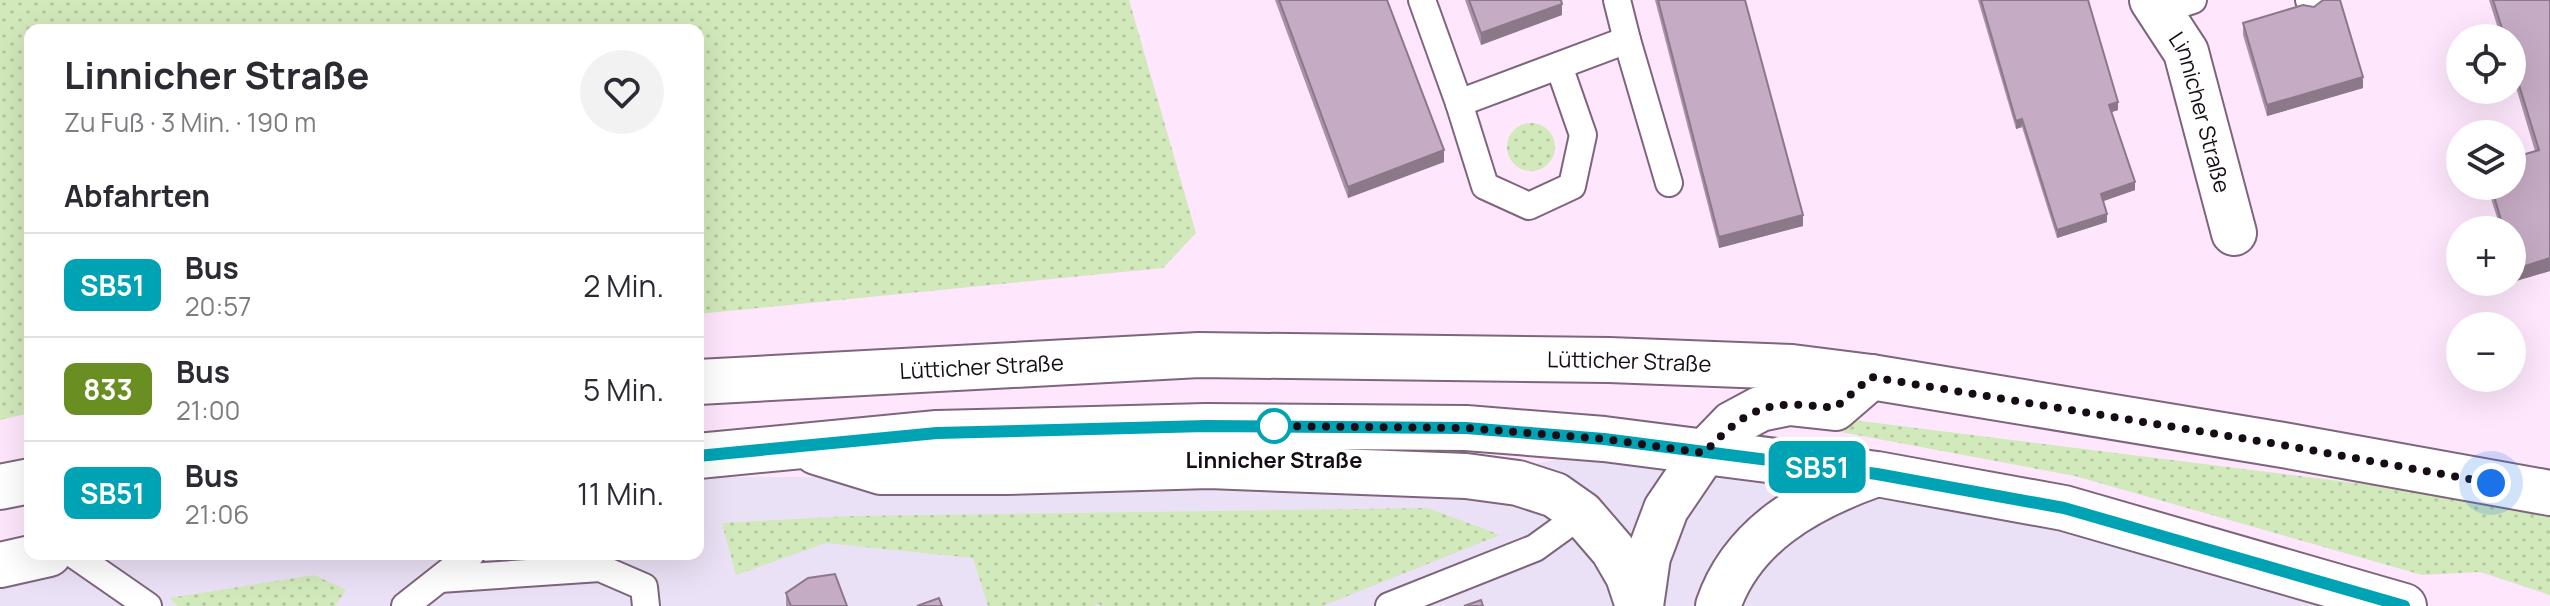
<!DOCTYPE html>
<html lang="de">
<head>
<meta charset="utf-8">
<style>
	:root { --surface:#fff; --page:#f2f2f3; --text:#2b2b33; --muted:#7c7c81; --line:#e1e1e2 }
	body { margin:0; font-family:Manrope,sans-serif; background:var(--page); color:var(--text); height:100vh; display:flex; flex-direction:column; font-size:30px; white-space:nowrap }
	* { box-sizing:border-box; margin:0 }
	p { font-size:26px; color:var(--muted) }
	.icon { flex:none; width:44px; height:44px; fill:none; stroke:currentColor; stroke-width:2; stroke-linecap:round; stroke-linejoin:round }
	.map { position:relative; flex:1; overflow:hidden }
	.panel { position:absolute; left:24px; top:24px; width:680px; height:536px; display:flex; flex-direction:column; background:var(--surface); border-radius:16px; box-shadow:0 8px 32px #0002 }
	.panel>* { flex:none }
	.badge { padding:0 16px; border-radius:12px; font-size:28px; line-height:52px }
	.tools { position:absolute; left:2446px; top:24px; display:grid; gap:16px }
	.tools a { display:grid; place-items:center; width:80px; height:80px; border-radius:50%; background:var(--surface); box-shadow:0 8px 32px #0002; font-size:40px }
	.you { position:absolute; width:40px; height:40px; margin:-20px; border:6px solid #fff; border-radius:50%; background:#1a73e8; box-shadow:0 0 0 12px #1a73e833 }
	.map>.badge { position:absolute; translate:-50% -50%; box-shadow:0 0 0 4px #fff }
	h2 { padding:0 40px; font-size:30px; line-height:72px }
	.round { display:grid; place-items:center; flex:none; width:84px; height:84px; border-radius:42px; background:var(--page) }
	.head { display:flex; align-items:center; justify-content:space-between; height:136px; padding:0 40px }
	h1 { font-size:38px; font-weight:700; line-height:60px }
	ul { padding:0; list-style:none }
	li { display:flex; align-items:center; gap:24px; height:104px; padding:0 40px; border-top:2px solid var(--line) }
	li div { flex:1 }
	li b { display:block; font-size:30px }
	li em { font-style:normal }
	li .badge { min-width:88px; font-weight:700; text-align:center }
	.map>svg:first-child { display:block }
</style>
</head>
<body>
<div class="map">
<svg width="2550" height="606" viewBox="0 0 2550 606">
	<defs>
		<pattern id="grass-dots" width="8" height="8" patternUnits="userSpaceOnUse" patternTransform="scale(2)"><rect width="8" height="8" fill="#d2e9bb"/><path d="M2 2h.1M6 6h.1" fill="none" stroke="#b4c7a0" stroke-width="1.8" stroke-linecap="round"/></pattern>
	</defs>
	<rect width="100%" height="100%" fill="#fee7fc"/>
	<polygon fill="#ebe1f6" points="1594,453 2046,526 2343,606 0,606 0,580 125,554 698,554 698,477 1460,477"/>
	<g fill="url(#grass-dots)">
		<polygon points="0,0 1129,0 1196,233 1163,268 698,314 698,30 30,30 30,413 0,420"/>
		<circle cx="1531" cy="147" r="24"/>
		<polygon points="1829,417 2403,489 2550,516 2550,595 2480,572 2422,575 2075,476 1825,429"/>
		<polygon points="1428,508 1500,535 1322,606 1101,606 1099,604 1094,606 988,606 973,558 826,543 736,575 722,523 851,516"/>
		<polygon points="314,575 346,590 335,606 178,606 169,598"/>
	</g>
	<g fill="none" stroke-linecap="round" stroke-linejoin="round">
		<defs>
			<g id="service">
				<polyline points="1422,0 1459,103 1627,40 1617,0"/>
				<polyline points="2309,0 2310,3"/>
				<polyline points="2160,11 2193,0"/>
				<polyline points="1627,40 1669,183"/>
				<polyline points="1459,103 1485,186 1529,206 1572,186 1583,135 1559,66"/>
				<polyline points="73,554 148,606"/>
				<polyline points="440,579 600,568 644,587 646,606"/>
				<polyline points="405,606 471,554"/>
				<polyline points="1389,606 1535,548 1582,514"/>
			</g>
			<g id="minor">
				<path id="s1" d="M 2152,0 L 2186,52 L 2234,233"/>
			</g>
			<g id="secondary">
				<path id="s2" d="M 698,382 L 1199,355 L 1609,360 L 1792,367 L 1871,377 L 2283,445 L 2550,493"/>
				<polyline points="816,452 881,472 1005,472 1209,466 1466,476 1518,483 1555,495 1582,514 1613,550 1628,576 1638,606"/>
				<polyline points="698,456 937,433 1206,426 1466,428 1604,439 1877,474 2064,508 2404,606"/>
				<polyline points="0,487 30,481"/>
				<polyline points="0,565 49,554"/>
				<polyline points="1641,606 1648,557 1666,509 1704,453 1732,424 1760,409 1789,403 1835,408 1871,377"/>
				<path d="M 1718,606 C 1742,535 1807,499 1874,475"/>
			</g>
		</defs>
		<use href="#service" stroke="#7e657c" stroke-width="30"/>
		<use href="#minor" stroke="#7e657c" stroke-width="48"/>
		<use href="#secondary" stroke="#7e657c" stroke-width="48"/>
		<use href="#service" stroke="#fff" stroke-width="26"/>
		<use href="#minor" stroke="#fff" stroke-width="44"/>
		<use href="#secondary" stroke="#fff" stroke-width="44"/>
	</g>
	<g fill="#aa93a9">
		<polygon points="1275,0 1387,0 1444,162 1348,198"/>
		<polygon points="1465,0 1561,0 1562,15 1481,45"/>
		<polygon points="1655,0 1745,0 1803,226 1719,248"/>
		<polygon points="1978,0 2088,0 2118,110 2111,112 2135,190 2103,201 2107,222 2057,238 2022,127 2016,129"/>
		<polygon points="2489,0 2550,0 2550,271 2516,281 2512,268 2512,230 2501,230 2487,186 2512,186 2535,151 2512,74 2512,38 2501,38"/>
		<polygon points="2243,23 2363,88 2267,116 2243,35"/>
		<polygon points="786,593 847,606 786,606"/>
	</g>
	<g fill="#8b7889">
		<polygon points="1562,4 1562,15 1481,45 1481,33"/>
		<polygon points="2363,77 2363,88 2267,116 2267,105"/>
		<polygon points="2118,102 2118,110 2109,113 2109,105"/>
		<polygon points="2022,119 2022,127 2016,129 2016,121"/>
		<polygon points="1444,150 1444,162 1348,198 1348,187"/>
		<polygon points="2135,182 2135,190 2101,202 2101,194"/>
		<polygon points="2107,214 2107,222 2057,238 2057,230"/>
		<polygon points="1803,215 1803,226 1719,248 1719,237"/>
		<polygon points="2550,258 2550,271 2516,281 2516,269"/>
	</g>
	<g fill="#c6abc4" stroke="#8b7889" stroke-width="2">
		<polygon points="1279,0 1387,0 1444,150 1348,187"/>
		<polygon points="1469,0 1561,0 1562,4 1481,33"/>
		<polygon points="1658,0 1745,0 1803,215 1719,237"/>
		<polygon points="1981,0 2088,0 2118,102 2109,105 2135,182 2101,194 2107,214 2057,230 2022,119 2016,121"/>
		<polygon points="2323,0 2340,0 2363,77 2267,105 2243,23 2303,5 2314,7"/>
		<polygon points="2493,0 2550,0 2550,258 2516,269 2512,255 2512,230 2504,230 2491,186 2512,186 2512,158 2539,150 2512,62 2512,38 2505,38"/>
		<polygon points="835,574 847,606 791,606 786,593 808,578"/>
		<polygon points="939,598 942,606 917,606"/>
		<polygon points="1481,600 1483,606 1464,606"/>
	</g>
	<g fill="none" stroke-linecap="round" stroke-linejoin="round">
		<defs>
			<polyline id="line" points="698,456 937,433 1206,426 1466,428 1604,439 1877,474 2064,508 2404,606"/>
		</defs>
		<use href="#line" stroke="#fff" stroke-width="18"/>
		<use href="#line" stroke="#00a3b4" stroke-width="12"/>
		<path stroke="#160d16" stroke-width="8" stroke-dasharray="0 14.4" d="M 1274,426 L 1264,426 L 1466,428 L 1604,439 L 1704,453 C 1751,404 1768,400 1835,408 L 1871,377 L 2283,445 L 2491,483"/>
	</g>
	<circle fill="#fff" stroke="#00a3b4" stroke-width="4" cx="1274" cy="426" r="16"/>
	<g text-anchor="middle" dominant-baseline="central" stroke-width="6" stroke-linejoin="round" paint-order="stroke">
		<g font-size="22" fill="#160d16" stroke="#fff">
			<text stroke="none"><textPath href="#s1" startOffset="124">Linnicher Straße</textPath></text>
			<text stroke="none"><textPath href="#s2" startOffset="932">Lütticher Straße</textPath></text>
			<text stroke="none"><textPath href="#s2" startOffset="284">Lütticher Straße</textPath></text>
		</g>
		<g font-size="22" font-weight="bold" fill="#160d16" stroke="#fff">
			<text x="1274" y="460">Linnicher Straße</text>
		</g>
	</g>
</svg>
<div class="tools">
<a><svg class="icon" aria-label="locate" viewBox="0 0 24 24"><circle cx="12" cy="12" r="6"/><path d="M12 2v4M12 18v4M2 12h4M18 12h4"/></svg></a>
<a><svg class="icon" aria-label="layers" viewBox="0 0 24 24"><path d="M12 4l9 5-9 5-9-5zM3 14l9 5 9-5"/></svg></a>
<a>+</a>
<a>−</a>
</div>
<div class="you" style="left:2491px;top:483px"></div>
<b class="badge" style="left:1817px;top:467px;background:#00a3b4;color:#fff">SB51</b>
<section class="panel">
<div class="head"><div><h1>Linnicher Straße</h1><p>Zu Fuß · 3 Min. · 190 m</p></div><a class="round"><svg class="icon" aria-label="heart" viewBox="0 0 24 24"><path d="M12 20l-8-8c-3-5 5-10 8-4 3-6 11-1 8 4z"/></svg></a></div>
<h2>Abfahrten</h2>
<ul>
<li><span class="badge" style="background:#00a3b4;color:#fff">SB51</span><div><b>Bus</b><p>20:57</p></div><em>2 Min.</em></li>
<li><span class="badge" style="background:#6b8e23;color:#fff">833</span><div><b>Bus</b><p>21:00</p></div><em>5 Min.</em></li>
<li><span class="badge" style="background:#00a3b4;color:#fff">SB51</span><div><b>Bus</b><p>21:06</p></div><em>11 Min.</em></li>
</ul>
</section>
</div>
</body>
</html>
